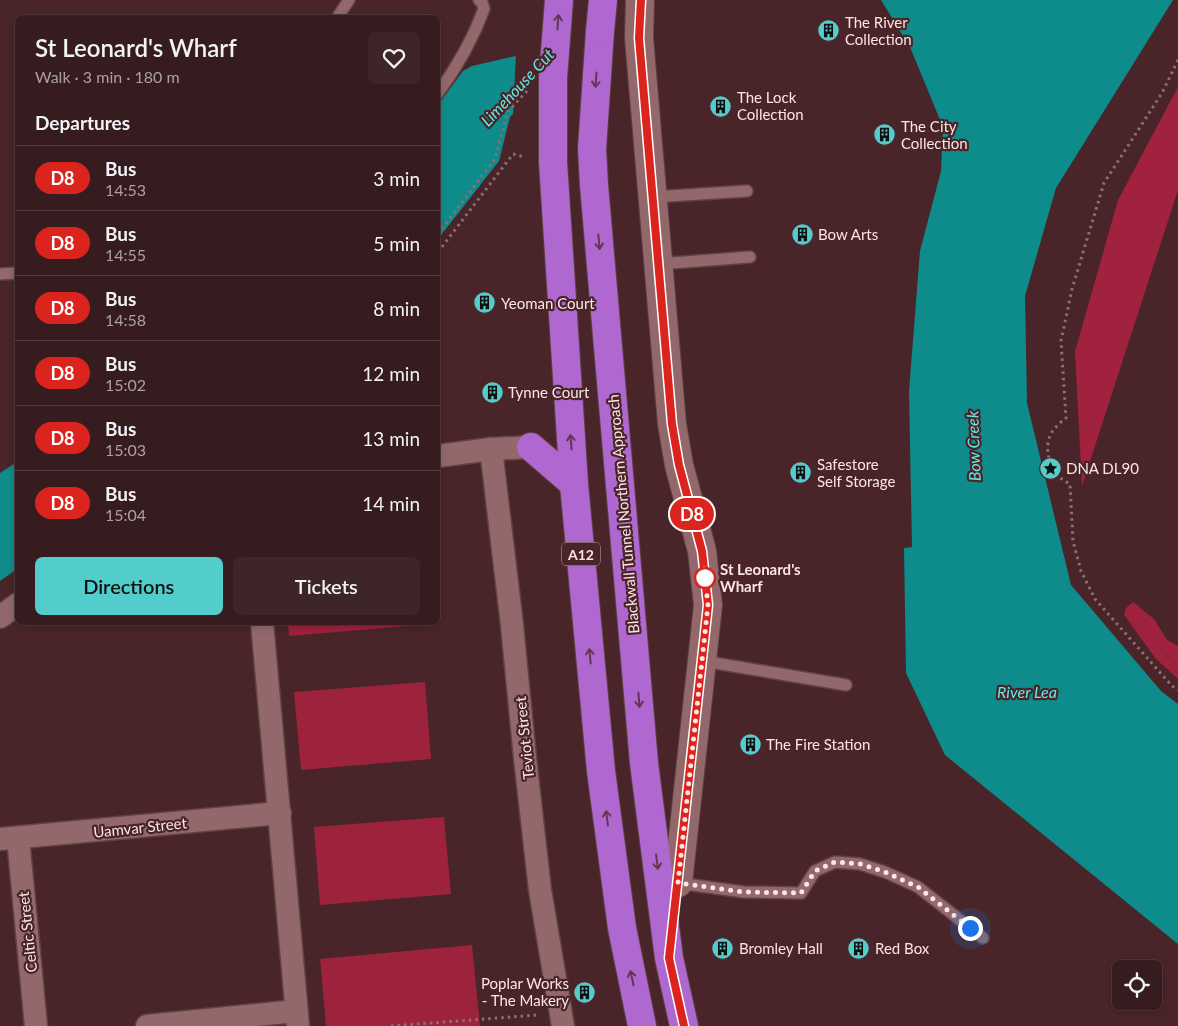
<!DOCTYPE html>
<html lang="en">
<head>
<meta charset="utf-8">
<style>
	:root { --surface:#371c1f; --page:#3e2528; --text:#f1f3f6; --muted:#aaa1a4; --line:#513a3d; --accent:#52cdcc }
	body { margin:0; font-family:Lato,sans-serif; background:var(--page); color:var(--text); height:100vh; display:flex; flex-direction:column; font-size:19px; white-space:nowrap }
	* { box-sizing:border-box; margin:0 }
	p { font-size:16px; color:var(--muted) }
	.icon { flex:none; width:28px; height:28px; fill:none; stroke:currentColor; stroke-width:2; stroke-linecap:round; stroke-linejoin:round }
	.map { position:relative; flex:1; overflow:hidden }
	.panel { position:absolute; left:15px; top:15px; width:425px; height:610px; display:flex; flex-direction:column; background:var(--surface); border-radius:8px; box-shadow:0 2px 8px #0003,0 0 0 1px var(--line) }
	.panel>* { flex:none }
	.badge { padding:0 10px; border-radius:16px; font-size:18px; line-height:32px }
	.buttons { position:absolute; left:1112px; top:960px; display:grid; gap:10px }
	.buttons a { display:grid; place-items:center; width:50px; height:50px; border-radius:8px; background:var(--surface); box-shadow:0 2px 8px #0003,0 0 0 1px var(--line); font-size:25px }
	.you { position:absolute; width:25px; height:25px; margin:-12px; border:4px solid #fff; border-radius:50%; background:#1a73e8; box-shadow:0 0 0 8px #1a73e833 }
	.map>.badge { position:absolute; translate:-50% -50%; box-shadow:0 0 0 2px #fff }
	h2 { padding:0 20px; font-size:19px; line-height:45px }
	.round { display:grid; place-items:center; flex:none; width:52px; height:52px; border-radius:8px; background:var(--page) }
	.overview { display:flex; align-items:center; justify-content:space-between; height:85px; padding:0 20px }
	h1 { font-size:24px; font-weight:600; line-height:38px }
	.button { display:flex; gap:10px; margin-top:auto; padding:10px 20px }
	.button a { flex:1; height:58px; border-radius:8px; background:var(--accent); color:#111; font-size:20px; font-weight:600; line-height:58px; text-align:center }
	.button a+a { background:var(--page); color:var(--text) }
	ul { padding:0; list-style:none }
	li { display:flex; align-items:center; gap:15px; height:65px; padding:0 20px; border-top:1px solid var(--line) }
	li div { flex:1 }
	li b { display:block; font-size:19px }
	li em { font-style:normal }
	li .badge { min-width:55px; font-weight:700; text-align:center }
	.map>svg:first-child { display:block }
</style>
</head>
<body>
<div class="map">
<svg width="1178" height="1026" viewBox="0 0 1178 1026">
	<rect width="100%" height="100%" fill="#492529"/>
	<g fill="#9d223c">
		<polygon points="1124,615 1178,665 1178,679 1156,659"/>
		<polygon points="419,622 420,625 289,636 288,623"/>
		<polygon points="425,682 431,759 301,770 294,692"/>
		<polygon points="444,817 451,894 320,905 314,827"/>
		<polygon points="472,945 480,1026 326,1026 320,959"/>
	</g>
	<g fill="#a1223e">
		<polygon points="1178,87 1178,190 1082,486 1075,352 1118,200"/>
		<polygon points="1133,602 1154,619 1167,640 1178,646 1178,665 1124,615 1126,608"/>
	</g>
	<g fill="#0d8c8b">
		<polygon points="881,0 1173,0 1056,188 1025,296 1027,403 1071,585 1161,691 1178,704 1178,944 945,755 906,673 904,548 912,547 909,391 920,251 941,171 943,127 910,47"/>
		<polygon points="520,55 514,113 510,117 499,161 438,239 438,105 463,71 472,66"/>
		<polygon points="17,462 17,569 0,581 0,473"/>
	</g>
	<polygon fill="#492529" points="571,0 629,0 513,117 516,53 519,52"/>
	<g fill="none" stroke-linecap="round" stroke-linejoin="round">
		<defs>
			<g id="lane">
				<polyline points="337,18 349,0"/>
				<path d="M 438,93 C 457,67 473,39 484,9 L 482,2 L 479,0"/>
				<polyline points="653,197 747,191"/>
				<polyline points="658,264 750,257"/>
				<polyline points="0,274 18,273"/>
				<polyline points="703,661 846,685"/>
				<polyline points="678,883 744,892 801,893 815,871 835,862 860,864 885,872 918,887 983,938"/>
			</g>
			<g id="street">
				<polyline points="491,449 512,625 525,758 540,890 563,1026"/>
				<polyline points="438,456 491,449 531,447"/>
				<polyline points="0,617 18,604"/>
				<polyline points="262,622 298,1026"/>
				<polyline points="18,838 36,1026"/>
				<polyline points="0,839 280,813"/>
				<polyline points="147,1026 296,1011"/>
			</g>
			<polyline id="secondary" points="640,0 639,38 672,424 679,465 702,551 708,605 678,883"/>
			<g id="highway">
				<polyline points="600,31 592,149 594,185 644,763 669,958 684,1026"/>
				<polyline points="553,78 553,162 574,484 601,771 622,928 642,1026"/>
				<polyline points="531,447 574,484"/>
			</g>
		</defs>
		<use href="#lane" stroke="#604145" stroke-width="14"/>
		<use href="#street" stroke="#604145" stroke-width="25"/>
		<use href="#secondary" stroke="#604145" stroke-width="30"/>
		<use href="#highway" stroke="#604145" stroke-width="30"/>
		<g stroke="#8f6f72" stroke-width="3" stroke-dasharray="2.5 4" stroke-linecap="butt">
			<path d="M 1178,60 L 1162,93 L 1104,183 L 1072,289 L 1061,341 L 1066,418 C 1061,422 1055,427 1052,432 C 1044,444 1048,464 1057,474 C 1060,479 1065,481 1070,484 L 1073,541 L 1081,571 L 1095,599 L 1172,686 L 1178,690"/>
			<polyline points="438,234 495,159 508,111 527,91"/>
			<polyline points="438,252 513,154 525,157"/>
			<polyline points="391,1026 537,1015"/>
		</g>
		<use href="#lane" stroke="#92686b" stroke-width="11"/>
		<use href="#street" stroke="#92686b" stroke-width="22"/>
		<use href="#secondary" stroke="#92686b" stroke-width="28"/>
		<use href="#highway" stroke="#b068d1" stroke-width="28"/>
		<defs>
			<g id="highway-bridge">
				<polyline points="600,31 603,0"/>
				<polyline points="553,78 559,0"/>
			</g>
		</defs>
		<use href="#highway-bridge" stroke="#604145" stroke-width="30" stroke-linecap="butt"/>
		<use href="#highway-bridge" stroke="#b068d1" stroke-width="28"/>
	</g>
	<defs><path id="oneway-shaft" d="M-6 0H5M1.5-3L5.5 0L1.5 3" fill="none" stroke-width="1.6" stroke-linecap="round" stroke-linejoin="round" transform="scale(1.25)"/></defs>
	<g stroke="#633653">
		<use href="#oneway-shaft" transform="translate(558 22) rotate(-86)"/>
		<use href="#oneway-shaft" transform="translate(596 80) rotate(94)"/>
		<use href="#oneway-shaft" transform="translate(599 242) rotate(85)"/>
		<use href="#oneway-shaft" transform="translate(571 442) rotate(-94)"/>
		<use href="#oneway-shaft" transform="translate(590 656) rotate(-95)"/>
		<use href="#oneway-shaft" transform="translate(639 700) rotate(85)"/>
		<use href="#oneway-shaft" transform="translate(607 818) rotate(-97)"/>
		<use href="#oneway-shaft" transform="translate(657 862) rotate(83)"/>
		<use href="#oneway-shaft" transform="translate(632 978) rotate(-102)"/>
	</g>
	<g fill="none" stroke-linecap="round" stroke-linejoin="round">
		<defs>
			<polyline id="line" points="641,0 639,38 672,424 679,465 702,551 708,605 669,958 684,1026"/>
		</defs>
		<use href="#line" stroke="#fff" stroke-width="11"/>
		<use href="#line" stroke="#dc241f" stroke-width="8"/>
		<polyline stroke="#fde4e5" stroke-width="5" stroke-dasharray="0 9" points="705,578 704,569 708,605 678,883 744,892 801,893 815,871 835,862 860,864 885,872 918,887 970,928"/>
	</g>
	<defs>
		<symbol id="building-disc" viewBox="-11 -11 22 22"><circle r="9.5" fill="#52cdcc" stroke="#492529"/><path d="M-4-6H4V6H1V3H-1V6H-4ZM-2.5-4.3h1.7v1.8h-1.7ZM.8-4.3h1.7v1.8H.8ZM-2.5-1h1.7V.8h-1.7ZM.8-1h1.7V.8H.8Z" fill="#111"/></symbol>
		<symbol id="sight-disc" viewBox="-11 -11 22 22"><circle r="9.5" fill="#52cdcc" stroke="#492529"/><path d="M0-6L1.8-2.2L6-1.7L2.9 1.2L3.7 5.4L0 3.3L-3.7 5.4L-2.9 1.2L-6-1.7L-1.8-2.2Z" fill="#111"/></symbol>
	</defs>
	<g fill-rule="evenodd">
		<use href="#building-disc" x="816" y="18" width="25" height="25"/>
		<use href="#building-disc" x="708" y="94" width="25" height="25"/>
		<use href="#building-disc" x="872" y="122" width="25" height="25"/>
		<use href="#building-disc" x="790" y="222" width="25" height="25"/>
		<use href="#building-disc" x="472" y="290" width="25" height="25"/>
		<use href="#building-disc" x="480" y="380" width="25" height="25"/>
		<use href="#sight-disc" x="1038" y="456" width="25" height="25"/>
		<use href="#building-disc" x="788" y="460" width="25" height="25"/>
		<use href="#building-disc" x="738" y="732" width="25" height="25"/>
		<use href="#building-disc" x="710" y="936" width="25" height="25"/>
		<use href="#building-disc" x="846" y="936" width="25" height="25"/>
		<use href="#building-disc" x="572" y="980" width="25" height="25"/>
	</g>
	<circle fill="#fff" stroke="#dc241f" stroke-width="2.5" cx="705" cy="578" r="10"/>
	<g text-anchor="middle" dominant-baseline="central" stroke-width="4.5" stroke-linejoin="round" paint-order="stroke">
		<rect fill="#492529" stroke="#c7abad" stroke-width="1" x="562" y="542.5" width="38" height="23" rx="4"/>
		<g font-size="14" font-weight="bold" fill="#fde4e5">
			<text x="581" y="554">A12</text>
		</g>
		<g font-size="15" fill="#fde4e5" stroke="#492529" text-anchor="start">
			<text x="845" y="22">The River<tspan x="845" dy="17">Collection</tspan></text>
			<text x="737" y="97">The Lock<tspan x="737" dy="17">Collection</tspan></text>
			<text x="901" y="126">The City<tspan x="901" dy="17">Collection</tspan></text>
			<text x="818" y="234">Bow Arts</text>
			<text x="501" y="303">Yeoman Court</text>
			<text x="508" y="392">Tynne Court</text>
			<text x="817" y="464">Safestore<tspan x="817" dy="17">Self Storage</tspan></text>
			<text x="1066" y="468">DNA DL90</text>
			<text x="766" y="744">The Fire Station</text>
			<text x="739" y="948">Bromley Hall</text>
			<text x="875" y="948">Red Box</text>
			<text x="569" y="983" text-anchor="end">Poplar Works<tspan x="569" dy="17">- The Makery</tspan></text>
		</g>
		<g font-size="15" fill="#fde4e5" stroke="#492529">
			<text transform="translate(623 514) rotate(-95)">Blackwall Tunnel Northern Approach</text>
			<text transform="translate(524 738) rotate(-96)">Teviot Street</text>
			<text transform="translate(140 827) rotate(-6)">Uamvar Street</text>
			<text transform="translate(27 932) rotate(-96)">Celtic Street</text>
		</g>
		<g font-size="15" font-weight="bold" fill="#fde4e5" stroke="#492529" text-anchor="start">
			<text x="720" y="569">St Leonard's<tspan x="720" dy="17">Wharf</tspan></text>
		</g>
		<g font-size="16" font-style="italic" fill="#64e8e6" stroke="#492529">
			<text transform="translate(517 87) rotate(-47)">Limehouse Cut</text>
			<text transform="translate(973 446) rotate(-92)">Bow Creek</text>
			<text x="1027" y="691">River Lea</text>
		</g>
	</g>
</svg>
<div class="buttons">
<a><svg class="icon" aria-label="locate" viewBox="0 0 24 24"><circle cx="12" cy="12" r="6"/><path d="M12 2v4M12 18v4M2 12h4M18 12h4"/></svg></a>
</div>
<div class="you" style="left:970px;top:928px"></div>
<b class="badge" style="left:692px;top:514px;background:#dc241f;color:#fff">D8</b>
<section class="panel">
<div class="overview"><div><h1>St Leonard's Wharf</h1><p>Walk · 3 min · 180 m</p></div><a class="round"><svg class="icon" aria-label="heart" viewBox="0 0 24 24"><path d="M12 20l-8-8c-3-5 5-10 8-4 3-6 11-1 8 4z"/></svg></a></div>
<h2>Departures</h2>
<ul>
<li><span class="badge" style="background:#dc241f;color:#fff">D8</span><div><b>Bus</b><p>14:53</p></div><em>3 min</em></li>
<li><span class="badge" style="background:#dc241f;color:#fff">D8</span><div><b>Bus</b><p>14:55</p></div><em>5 min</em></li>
<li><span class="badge" style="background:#dc241f;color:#fff">D8</span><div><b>Bus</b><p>14:58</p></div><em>8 min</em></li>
<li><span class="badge" style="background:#dc241f;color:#fff">D8</span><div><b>Bus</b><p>15:02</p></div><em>12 min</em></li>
<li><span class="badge" style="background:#dc241f;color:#fff">D8</span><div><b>Bus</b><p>15:03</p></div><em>13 min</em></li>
<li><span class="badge" style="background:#dc241f;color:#fff">D8</span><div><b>Bus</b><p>15:04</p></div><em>14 min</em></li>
</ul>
<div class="button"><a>Directions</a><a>Tickets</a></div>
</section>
</div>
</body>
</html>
